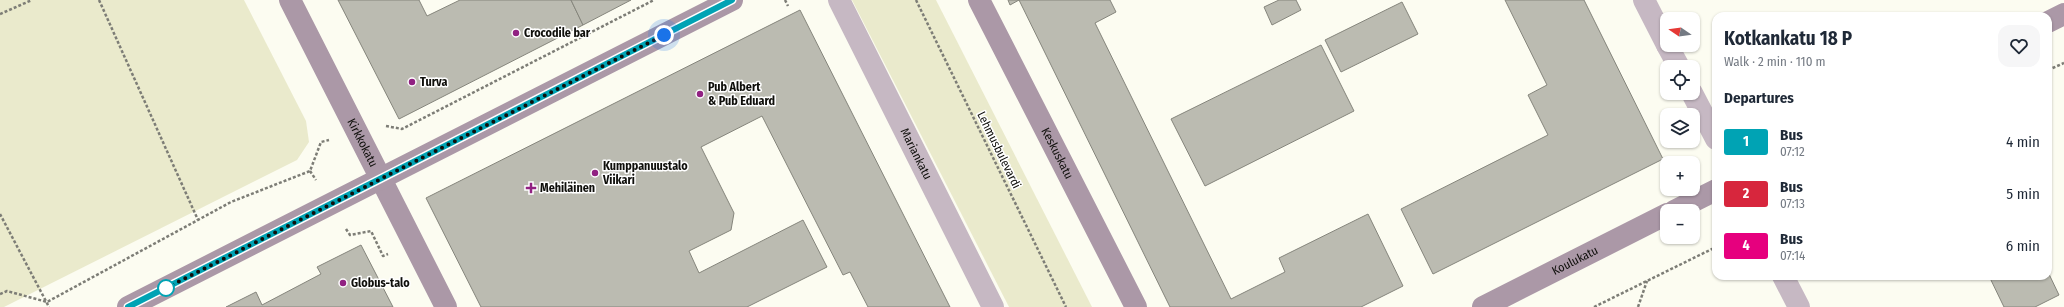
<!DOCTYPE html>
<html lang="en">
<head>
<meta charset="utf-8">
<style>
	:root { --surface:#fff; --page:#f6f6f7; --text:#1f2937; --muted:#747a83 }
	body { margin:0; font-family:"Fira Sans Condensed",sans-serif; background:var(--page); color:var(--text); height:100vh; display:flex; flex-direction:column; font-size:15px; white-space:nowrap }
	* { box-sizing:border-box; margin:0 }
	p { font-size:13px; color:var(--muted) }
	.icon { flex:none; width:22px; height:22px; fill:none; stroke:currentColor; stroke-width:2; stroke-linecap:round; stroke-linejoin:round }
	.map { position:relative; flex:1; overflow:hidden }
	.details { position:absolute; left:1712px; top:12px; width:340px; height:268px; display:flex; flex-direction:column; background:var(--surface); border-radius:12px; box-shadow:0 1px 3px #0004 }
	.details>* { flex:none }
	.badge { padding:0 8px; border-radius:3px; font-size:14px; line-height:26px }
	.needle { width:26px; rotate:283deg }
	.controls { position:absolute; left:1660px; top:12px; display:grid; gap:8px }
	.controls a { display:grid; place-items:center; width:40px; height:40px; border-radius:8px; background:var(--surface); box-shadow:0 1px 3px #0004; font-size:20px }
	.you { position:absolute; width:20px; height:20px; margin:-10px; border:3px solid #fff; border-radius:50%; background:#1a73e8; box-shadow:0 0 0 6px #1a73e833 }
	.map>.badge { position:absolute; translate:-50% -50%; box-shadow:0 0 0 2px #fff }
	h2 { padding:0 12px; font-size:15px; line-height:36px }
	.round { display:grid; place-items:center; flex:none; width:42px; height:42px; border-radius:12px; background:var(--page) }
	.head { display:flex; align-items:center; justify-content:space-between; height:68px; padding:0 12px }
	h1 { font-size:19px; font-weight:700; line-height:30px }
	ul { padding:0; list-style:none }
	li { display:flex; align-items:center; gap:12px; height:52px; padding:0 12px }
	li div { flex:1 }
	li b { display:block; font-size:15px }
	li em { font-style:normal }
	li .badge { min-width:44px; font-weight:700; text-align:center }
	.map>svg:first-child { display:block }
</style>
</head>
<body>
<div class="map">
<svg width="2064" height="307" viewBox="0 0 2064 307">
	<rect width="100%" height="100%" fill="#fcfcf1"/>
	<g fill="#eaeacc">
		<polygon points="0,0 244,0 306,121 309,142 297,160 4,307 0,307"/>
		<polygon points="852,0 936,0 1092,307 1009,307"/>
	</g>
	<g fill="#bbbbb1" stroke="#85857c">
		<polygon points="338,0 419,0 427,16 460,0 571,0 583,25 399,119"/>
		<polygon points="571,0 631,0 583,25"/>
		<polygon points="1008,0 1110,0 1116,12 1095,23 1231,299 1285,272 1279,258 1368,214 1403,286 1361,307 1170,307 1019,0 1010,5"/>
		<polygon points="1279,0 1296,0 1301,10 1272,25 1264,7"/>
		<polygon points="1505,0 1584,0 1663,159 1433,274 1401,209 1548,135 1528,95 1547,85"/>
		<polygon points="1402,2 1418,34 1341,72 1325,40"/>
		<polygon points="800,10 950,307 868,307 850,272 843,275 762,116 701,147 734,213 731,230 689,251 699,273 803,220 827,267 747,307 481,307 426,198"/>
		<polygon points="1321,45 1354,111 1205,186 1171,119"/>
		<polygon points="361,245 393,307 226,307 256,292 262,305 321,274 317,267"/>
		<polygon points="2048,272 2059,295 2035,307 2004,307 1989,276 2048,276"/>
	</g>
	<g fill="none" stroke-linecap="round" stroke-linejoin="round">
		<g stroke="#7d7d76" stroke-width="2.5" stroke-dasharray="3 2" stroke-linecap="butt">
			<polyline points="99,0 198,220"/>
			<polyline points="785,0 788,6"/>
			<polyline points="916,0 1066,307"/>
			<polyline points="0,14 32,0"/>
			<polyline points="2048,70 2064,63"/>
			<polyline points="386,126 402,129 654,0"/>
			<polyline points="310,171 316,180"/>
			<polyline points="0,214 49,307"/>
			<polyline points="346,229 350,235 371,231 383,256 388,254"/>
			<polyline points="0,294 7,291 47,302 231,202 310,171 321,142 329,140"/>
			<polyline points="1594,307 1716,247"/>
			<polyline points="1638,307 1647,281"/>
		</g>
		<g stroke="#c6b8c3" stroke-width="22">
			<path id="s1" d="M 839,0 L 993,307"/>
			<polyline points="1644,0 1667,45"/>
			<polyline points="1667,45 1679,67"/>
			<polyline points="1692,93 1716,139"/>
			<polyline points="1783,276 1799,307"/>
		</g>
		<g stroke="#ab98a7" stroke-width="22">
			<path id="s2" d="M 290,0 L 446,307"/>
			<path id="s3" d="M 979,0 L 1136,307"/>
			<polyline points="2048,22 2064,14"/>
			<polyline points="1674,211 1716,190"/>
			<polyline points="128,307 732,0"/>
			<path id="s4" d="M 1483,307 L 1667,214"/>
		</g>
	</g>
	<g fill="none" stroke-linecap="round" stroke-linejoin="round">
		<defs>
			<polyline id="line" points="128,307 732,0"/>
		</defs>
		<use href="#line" stroke="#fff" stroke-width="9"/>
		<use href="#line" stroke="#00a3b4" stroke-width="6"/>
		<polyline stroke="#0f0f0b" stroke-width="4" stroke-dasharray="0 7.2" points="166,288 664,35"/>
	</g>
	<g fill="#912182" stroke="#fff" stroke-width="1.5">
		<circle cx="516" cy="33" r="4"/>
		<circle cx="412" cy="82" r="4"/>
		<circle cx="700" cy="94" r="4"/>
		<circle cx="595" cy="173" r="4"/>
		<path d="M529 182h4v4h4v4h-4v4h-4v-4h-4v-4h4z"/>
		<circle cx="343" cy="283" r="4"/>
	</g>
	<circle fill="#fff" stroke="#00a3b4" stroke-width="2" cx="166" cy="288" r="8"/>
	<g text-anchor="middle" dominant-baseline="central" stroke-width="3" stroke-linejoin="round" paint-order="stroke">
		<g font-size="12" font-weight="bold" fill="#0f0f0b" stroke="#fff" text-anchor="start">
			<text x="524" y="33">Crocodile bar</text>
			<text x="420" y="82">Turva</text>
			<text x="708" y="87">Pub Albert<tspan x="708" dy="14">&amp; Pub Eduard</tspan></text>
			<text x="603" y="166">Kumppanuustalo<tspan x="603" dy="14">Viikari</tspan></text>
			<text x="540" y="188">Mehiläinen</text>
			<text x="351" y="283">Globus-talo</text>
		</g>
		<g font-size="12" fill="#0f0f0b" stroke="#fff">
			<text stroke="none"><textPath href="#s2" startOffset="160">Kirkkokatu</textPath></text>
			<text transform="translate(999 150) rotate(64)">Lehmusbulevardi</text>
			<text stroke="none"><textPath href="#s1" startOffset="172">Mariankatu</textPath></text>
			<text stroke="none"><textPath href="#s3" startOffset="172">Keskuskatu</textPath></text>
			<text stroke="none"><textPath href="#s4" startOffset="103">Koulukatu</textPath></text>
		</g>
	</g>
</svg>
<div class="controls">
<a><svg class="needle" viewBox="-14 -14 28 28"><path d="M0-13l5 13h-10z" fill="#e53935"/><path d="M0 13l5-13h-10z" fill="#747a83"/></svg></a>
<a><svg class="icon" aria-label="locate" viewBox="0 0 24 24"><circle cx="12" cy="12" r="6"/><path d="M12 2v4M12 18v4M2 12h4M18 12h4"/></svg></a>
<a><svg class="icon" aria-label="layers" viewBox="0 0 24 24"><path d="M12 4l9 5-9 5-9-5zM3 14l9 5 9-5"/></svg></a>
<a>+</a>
<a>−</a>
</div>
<div class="you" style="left:664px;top:35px"></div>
<section class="details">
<div class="head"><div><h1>Kotkankatu 18 P</h1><p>Walk · 2 min · 110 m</p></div><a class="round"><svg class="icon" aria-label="heart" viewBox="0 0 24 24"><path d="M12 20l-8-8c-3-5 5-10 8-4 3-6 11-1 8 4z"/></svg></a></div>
<h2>Departures</h2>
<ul>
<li><span class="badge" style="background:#00a3b4;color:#fff">1</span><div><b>Bus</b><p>07:12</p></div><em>4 min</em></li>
<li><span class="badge" style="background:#d7263d;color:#fff">2</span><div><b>Bus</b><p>07:13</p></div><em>5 min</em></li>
<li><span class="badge" style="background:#e6007e;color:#fff">4</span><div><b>Bus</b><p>07:14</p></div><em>6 min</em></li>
</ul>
</section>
</div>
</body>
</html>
